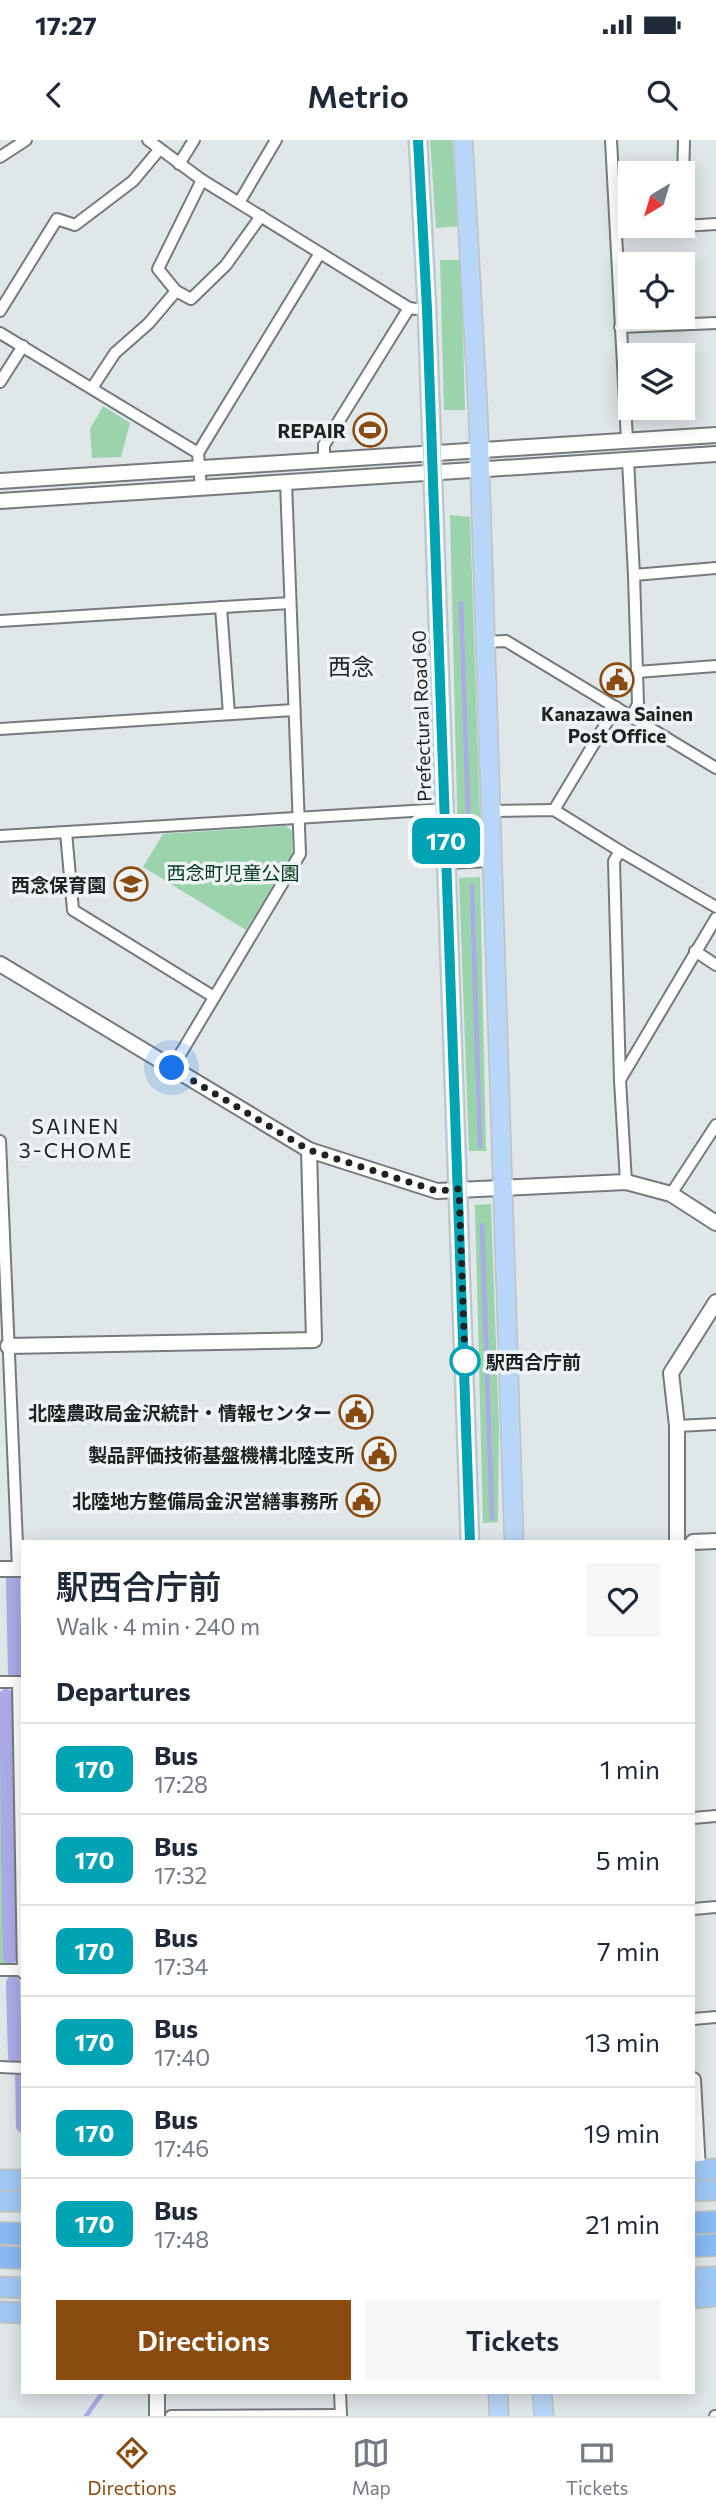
<!DOCTYPE html>
<html lang="en">
<head>
<meta charset="utf-8">
<style>
	:root { --surface:#fff; --page:#f6f6f7; --text:#1f2937; --muted:#747a83; --line:#e0e1e3; --accent:#8a4b11 }
	body { margin:0; font-family:Commissioner,"Noto Sans JP",sans-serif; background:var(--page); color:var(--text); height:100vh; display:flex; flex-direction:column; font-size:26px; white-space:nowrap }
	* { box-sizing:border-box; margin:0 }
	p { font-size:23px; color:var(--muted) }
	.icon { flex:none; width:38px; height:38px; fill:none; stroke:currentColor; stroke-width:2; stroke-linecap:round; stroke-linejoin:round }
	.map { position:relative; flex:1; overflow:hidden }
	.sheet { position:absolute; left:21px; top:1400px; width:674px; height:854px; display:flex; flex-direction:column; background:var(--surface); border-radius:0px; box-shadow:0 4px 18px #0003 }
	.sheet>* { flex:none }
	.badge { padding:0 14px; border-radius:10px; font-size:24px; line-height:46px }
	.needle { width:46px; rotate:218deg }
	.buttons { position:absolute; left:618px; top:21px; display:grid; gap:14px }
	.buttons a { display:grid; place-items:center; width:77px; height:77px; border-radius:0px; background:var(--surface); box-shadow:0 4px 18px #0003; font-size:35px }
	.you { position:absolute; width:35px; height:35px; margin:-18px; border:5px solid #fff; border-radius:50%; background:#1a73e8; box-shadow:0 0 0 10px #1a73e833 }
	.map>.badge { position:absolute; translate:-50% -50%; box-shadow:0 0 0 4px #fff }
	h2 { padding:0 35px; font-size:26px; line-height:63px }
	.round { display:grid; place-items:center; flex:none; width:74px; height:74px; border-radius:0px; background:var(--page) }
	.overview { display:flex; align-items:center; justify-content:space-between; height:119px; padding:0 35px }
	h1 { font-size:33px; font-weight:600; line-height:52px }
	.button { display:flex; gap:14px; margin-top:auto; padding:14px 35px }
	.button a { flex:1; height:80px; border-radius:0px; background:var(--accent); color:#fff; font-size:28px; font-weight:600; line-height:80px; text-align:center }
	.button a+a { background:var(--page); color:var(--text) }
	ul { padding:0; list-style:none }
	li { display:flex; align-items:center; gap:21px; height:91px; padding:0 35px; border-top:2px solid var(--line) }
	li div { flex:1 }
	li b { display:block; font-size:26px }
	li em { font-style:normal }
	li .badge { min-width:77px; font-weight:700; text-align:center }
	.status { display:flex; justify-content:space-between; align-items:center; height:49px; padding:0 35px; background:var(--surface); direction:ltr }
	.status svg { height:19px; fill:currentColor }
	header { display:flex; justify-content:space-between; align-items:center; height:91px; padding:0 35px; background:var(--surface); font-size:32px; font-weight:600 }
	.menu { display:flex; justify-content:space-around; align-items:center; height:98px; border-top:2px solid var(--line); background:var(--surface); font-size:19px; color:var(--muted) }
	.menu a { display:grid; justify-items:center; gap:4px }
	.menu .current { color:var(--accent) }
	.map>svg:first-child { display:block }
</style>
</head>
<body>
<div class="status"><b>17:27</b><svg viewBox="0 0 49 12"><path d="M0 12V9h3v3zM5 12V6h3v6zM10 12V3h3v9zM15 12V0h3v12zM26 1h20v11H26zM47 4h2v5h-2z"/></svg></div>
<header><svg class="icon" aria-label="back" viewBox="0 0 24 24"><path d="M15 5l-7 7 7 7"/></svg>Metrio<svg class="icon" aria-label="search" viewBox="0 0 24 24"><circle cx="10" cy="10" r="6"/><path d="M15 15l6 6"/></svg></header>
<div class="map">
<svg width="716" height="2276" viewBox="0 0 716 2276">
	<rect width="100%" height="100%" fill="#e0e7e9"/>
	<g fill="#9ad3ac">
		<polygon points="430,0 452,0 459,86 436,88"/>
		<polygon points="440,120 461,120 465,270 444,270"/>
		<polygon points="103,266 130,283 121,317 92,318 90,289"/>
		<polygon points="450,375 470,377 481,704 476,709 463,709 458,704"/>
		<polygon points="286,686 292,691 292,714 246,790 143,727 163,694"/>
		<polygon points="480,737 486,1011 469,1011 459,738"/>
		<polygon points="491,1064 499,1288 498,1382 483,1383 475,1065"/>
		<polygon points="0,1555 2,1555 7,1825 0,1824"/>
	</g>
	<g fill="none" stroke-linecap="round" stroke-linejoin="round">
		<g stroke="#ababe8" stroke-width="4.5">
			<polyline points="461,463 469,700"/>
			<polyline points="472,746 480,1006"/>
			<polyline points="482,1085 492,1378"/>
			<polyline points="86,2276 103,2252"/>
		</g>
		<g stroke="#ababe8" stroke-width="14">
			<polyline points="13,1439 15,1533"/>
			<polyline points="6,1556 10,1817"/>
			<polyline points="13,1843 15,1917"/>
			<polyline points="22,1933 23,1986"/>
		</g>
		<defs>
			<g id="minor">
				<polyline points="148,0 202,40 409,168"/>
				<polyline points="611,0 627,300"/>
				<polyline points="0,17 26,0"/>
				<polyline points="179,24 194,0"/>
				<polyline points="240,61 276,0"/>
				<polyline points="682,84 684,0"/>
				<polyline points="616,90 716,84"/>
				<polyline points="176,151 191,159 226,125 261,76"/>
				<polyline points="0,171 57,79 75,85 133,41 159,10"/>
				<polyline points="620,187 716,183"/>
				<polyline points="0,193 198,313 201,348"/>
				<polyline points="0,242 23,206"/>
				<polyline points="92,248 115,213 149,183 176,151 158,129 202,40"/>
				<polyline points="198,313 320,113"/>
				<polyline points="324,319 324,305 409,168 416,169"/>
				<polyline points="628,320 634,435 716,428"/>
				<polyline points="221,467 229,574"/>
				<polyline points="0,481 290,463"/>
				<polyline points="485,502 506,501 716,628"/>
				<polyline points="637,532 716,526"/>
				<polyline points="632,576 638,564 634,435"/>
				<polyline points="0,589 294,570"/>
				<polyline points="554,670 616,567"/>
				<polyline points="490,671 554,670 620,711 614,721 620,940"/>
				<polyline points="66,692 73,770 214,857"/>
				<polyline points="0,696 445,669"/>
				<polyline points="620,711 716,767"/>
				<polyline points="447,723 491,721"/>
				<polyline points="695,811 716,825"/>
				<polyline points="172,928 300,714 286,342"/>
				<polyline points="0,1001 18,1428"/>
				<polyline points="626,1042 620,940 716,778"/>
				<polyline points="671,1054 716,985"/>
				<polyline points="677,1286 716,1284"/>
				<polyline points="0,1542 18,1542"/>
				<polyline points="23,1542 18,1542 23,1833"/>
				<polyline points="693,1678 716,1676"/>
				<polyline points="693,1769 716,1767"/>
				<polyline points="0,1830 23,1830"/>
				<polyline points="693,1879 716,1877"/>
				<polyline points="0,1927 23,1928"/>
				<polyline points="340,2252 341,2276"/>
				<polyline points="171,2276 341,2275"/>
				<polyline points="715,2276 716,2276"/>
			</g>
			<g id="tertiary">
				<polyline points="0,341 716,295"/>
				<polyline points="0,361 716,314"/>
				<polyline points="0,824 309,1010 437,1051 626,1042 671,1054 716,1083"/>
				<polyline points="8,1206 314,1200 309,1010"/>
				<polyline points="677,1402 677,1286 671,1233 716,1162"/>
				<polyline points="693,1402 716,1401"/>
				<polyline points="0,1429 23,1429"/>
				<polyline points="693,1940 698,2030"/>
				<polyline points="157,2252 157,2276"/>
			</g>
			<g id="primary">
				<polyline points="418,0 427,169 470,1402"/>
				<polyline points="463,0 478,271 514,1402"/>
				<polyline points="498,2252 499,2276"/>
				<polyline points="542,2252 544,2276"/>
			</g>
			<g id="trunk">
				<polyline points="693,2031 716,2029"/>
				<polyline points="0,2040 23,2040"/>
				<polyline points="693,2051 716,2050"/>
				<polyline points="0,2061 23,2061"/>
				<polyline points="693,2138 716,2137"/>
				<polyline points="0,2147 23,2148"/>
				<polyline points="693,2158 716,2156"/>
				<polyline points="0,2172 23,2173"/>
			</g>
			<g id="motorway">
				<polyline points="693,2083 716,2082"/>
				<polyline points="0,2093 23,2094"/>
				<polyline points="693,2106 716,2105"/>
				<polyline points="0,2117 23,2118"/>
			</g>
		</defs>
		<use href="#minor" stroke="#757b7d" stroke-width="14"/>
		<use href="#tertiary" stroke="#757b7d" stroke-width="18"/>
		<use href="#primary" stroke="#c0c1c1" stroke-width="21"/>
		<use href="#trunk" stroke="#c0c1c1" stroke-width="23"/>
		<use href="#motorway" stroke="#c0c1c1" stroke-width="24"/>
		<use href="#minor" stroke="#fff" stroke-width="10"/>
		<use href="#tertiary" stroke="#fff" stroke-width="14"/>
		<use href="#primary" stroke="#b8d6f8" stroke-width="18"/>
		<use href="#trunk" stroke="#a0c8f6" stroke-width="19"/>
		<use href="#motorway" stroke="#88baf3" stroke-width="21"/>
	</g>
	<g fill="none" stroke-linecap="round" stroke-linejoin="round">
		<defs>
			<polyline id="line" points="418,0 427,169 470,1402"/>
		</defs>
		<use href="#line" stroke="#fff" stroke-width="16"/>
		<use href="#line" stroke="#00a3b4" stroke-width="10"/>
		<polyline stroke="#1f2223" stroke-width="7" stroke-dasharray="0 12.6" points="172,928 309,1010 437,1051 459,1049 465,1221"/>
	</g>
	<defs>
		<symbol id="stadium-ring" viewBox="-11 -11 22 22"><circle r="9.5" fill="#eef4f6" stroke="#8a4b11" stroke-width="1.5"/><path d="M0-5a6.5 5 0 1 0 0 10a6.5 5 0 1 0 0-10ZM-3.5-1.8h7v3.6h-7Z" fill="#8a4b11"/></symbol>
		<symbol id="civic-ring" viewBox="-11 -11 22 22"><circle r="9.5" fill="#eef4f6" stroke="#8a4b11" stroke-width="1.5"/><path d="M-.6-6.5H3V-4.5H.6V-3L4-1V1h2V6H-6V1h2V-1L-.6-3ZM-1.2 2.5V6h2.4V2.5Z" fill="#8a4b11"/></symbol>
		<symbol id="school-ring" viewBox="-11 -11 22 22"><circle r="9.5" fill="#eef4f6" stroke="#8a4b11" stroke-width="1.5"/><path d="M0-5L7-2L0 1L-7-2ZM-4 1L0 2.5L4 1V4Q0 6-4 4Z" fill="#8a4b11"/></symbol>
	</defs>
	<g fill-rule="evenodd">
		<use href="#stadium-ring" x="351" y="271" width="38" height="38"/>
		<use href="#civic-ring" x="598" y="521" width="38" height="38"/>
		<use href="#school-ring" x="112" y="725" width="38" height="38"/>
		<use href="#civic-ring" x="337" y="1253" width="38" height="38"/>
		<use href="#civic-ring" x="360" y="1295" width="38" height="38"/>
		<use href="#civic-ring" x="344" y="1341" width="38" height="38"/>
	</g>
	<circle fill="#fff" stroke="#00a3b4" stroke-width="3.5" cx="465" cy="1221" r="14"/>
	<g text-anchor="middle" dominant-baseline="central" stroke-width="7" stroke-linejoin="round" paint-order="stroke">
		<g font-size="19" font-weight="bold" fill="#1f2223" stroke="#eef4f6" text-anchor="end">
			<text x="346" y="290">REPAIR</text>
			<text x="617" y="573" text-anchor="middle">Kanazawa Sainen<tspan x="617" dy="22">Post Office</tspan></text>
			<text x="106" y="744">西念保育園</text>
			<text x="332" y="1272">北陸農政局金沢統計・情報センター</text>
			<text x="354" y="1314">製品評価技術基盤機構北陸支所</text>
			<text x="338" y="1360">北陸地方整備局金沢営繕事務所</text>
		</g>
		<g font-size="19" fill="#1f2223" stroke="#eef4f6">
			<text transform="translate(421 576) rotate(-92)">Prefectural Road 60</text>
		</g>
		<g font-size="19" fill="#04361c" stroke="#eef4f6">
			<text x="233" y="732">西念町児童公園</text>
		</g>
		<g font-size="19" font-weight="bold" fill="#1f2223" stroke="#eef4f6" text-anchor="start">
			<text x="486" y="1221">駅西合庁前</text>
		</g>
		<g font-size="21" letter-spacing="2" fill="#1f2223" stroke="#eef4f6">
			<text x="76" y="985">SAINEN<tspan x="76" dy="24">3-CHOME</tspan></text>
		</g>
		<g font-size="23" fill="#1f2223" stroke="#eef4f6">
			<text x="351" y="526">西念</text>
		</g>
	</g>
</svg>
<div class="buttons">
<a><svg class="needle" viewBox="-14 -14 28 28"><path d="M0-13l5 13h-10z" fill="#e53935"/><path d="M0 13l5-13h-10z" fill="#747a83"/></svg></a>
<a><svg class="icon" aria-label="locate" viewBox="0 0 24 24"><circle cx="12" cy="12" r="6"/><path d="M12 2v4M12 18v4M2 12h4M18 12h4"/></svg></a>
<a><svg class="icon" aria-label="layers" viewBox="0 0 24 24"><path d="M12 4l9 5-9 5-9-5zM3 14l9 5 9-5"/></svg></a>
</div>
<div class="you" style="left:172px;top:928px"></div>
<b class="badge" style="left:446px;top:701px;background:#00a3b4;color:#fff">170</b>
<section class="sheet">
<div class="overview"><div><h1>駅西合庁前</h1><p>Walk · 4 min · 240 m</p></div><a class="round"><svg class="icon" aria-label="heart" viewBox="0 0 24 24"><path d="M12 20l-8-8c-3-5 5-10 8-4 3-6 11-1 8 4z"/></svg></a></div>
<h2>Departures</h2>
<ul>
<li><span class="badge" style="background:#00a3b4;color:#fff">170</span><div><b>Bus</b><p>17:28</p></div><em>1 min</em></li>
<li><span class="badge" style="background:#00a3b4;color:#fff">170</span><div><b>Bus</b><p>17:32</p></div><em>5 min</em></li>
<li><span class="badge" style="background:#00a3b4;color:#fff">170</span><div><b>Bus</b><p>17:34</p></div><em>7 min</em></li>
<li><span class="badge" style="background:#00a3b4;color:#fff">170</span><div><b>Bus</b><p>17:40</p></div><em>13 min</em></li>
<li><span class="badge" style="background:#00a3b4;color:#fff">170</span><div><b>Bus</b><p>17:46</p></div><em>19 min</em></li>
<li><span class="badge" style="background:#00a3b4;color:#fff">170</span><div><b>Bus</b><p>17:48</p></div><em>21 min</em></li>
</ul>
<div class="button"><a>Directions</a><a>Tickets</a></div>
</section>
</div>
<nav class="menu">
<a class="current"><svg class="icon" aria-label="directions" viewBox="0 0 24 24"><path d="M12 3l9 9-9 9-9-9zM9 14v-3h6M13 9l2 2-2 2"/></svg>Directions</a>
<a><svg class="icon" aria-label="map" viewBox="0 0 24 24"><path d="M3 6l6-2 6 2 6-2v14l-6 2-6-2-6 2zM9 4v14M15 6v14"/></svg>Map</a>
<a><svg class="icon" aria-label="tickets" viewBox="0 0 24 24"><path d="M3 7h18v10H3zM15 7v10"/></svg>Tickets</a>
</nav>
</body>
</html>
